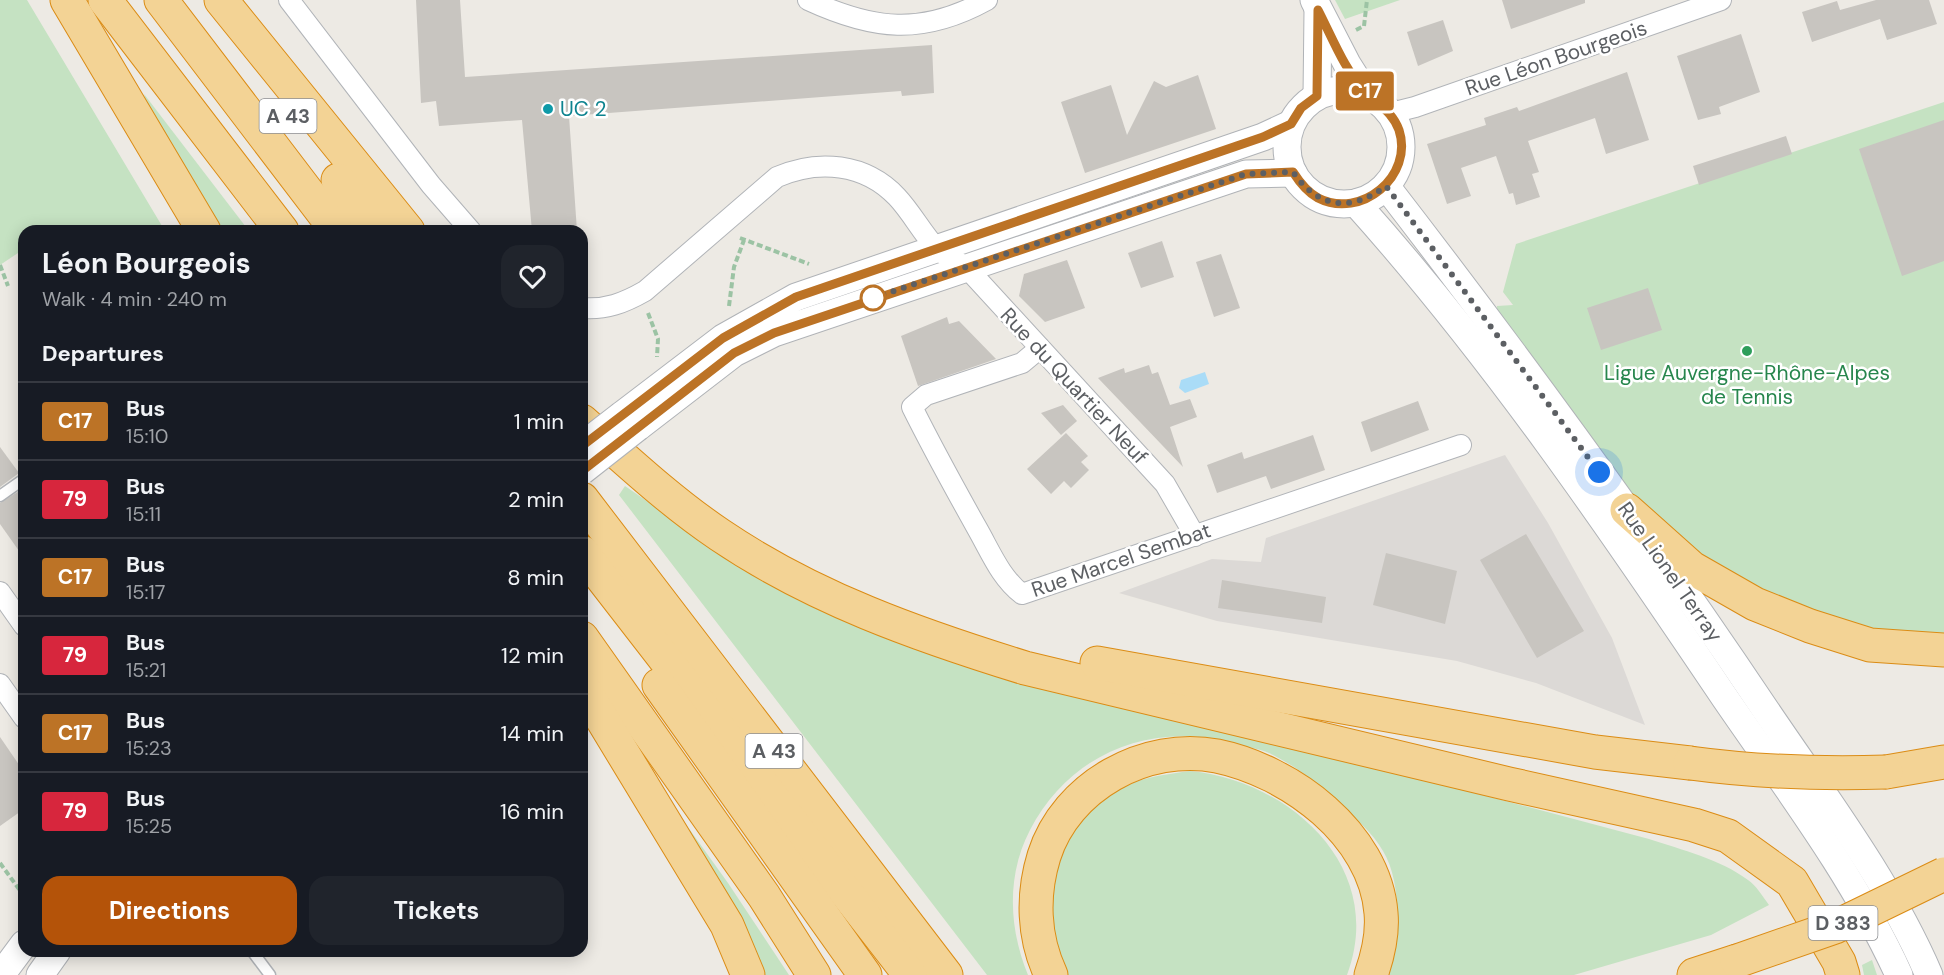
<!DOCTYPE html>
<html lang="en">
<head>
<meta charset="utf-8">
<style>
	:root { --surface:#171b24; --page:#20242c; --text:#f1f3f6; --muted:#9ea1a6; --line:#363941; --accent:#b45309 }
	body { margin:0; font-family:"DM Sans",sans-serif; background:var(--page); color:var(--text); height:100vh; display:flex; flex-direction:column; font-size:22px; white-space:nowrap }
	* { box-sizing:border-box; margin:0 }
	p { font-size:20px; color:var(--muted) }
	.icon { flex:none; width:33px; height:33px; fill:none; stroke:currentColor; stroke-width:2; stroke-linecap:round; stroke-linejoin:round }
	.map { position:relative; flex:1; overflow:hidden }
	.sheet { position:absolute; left:18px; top:225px; width:570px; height:732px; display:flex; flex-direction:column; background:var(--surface); border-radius:18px; box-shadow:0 3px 15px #0003 }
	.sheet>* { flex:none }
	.badge { padding:0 12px; border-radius:4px; font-size:21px; line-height:39px }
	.you { position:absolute; width:30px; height:30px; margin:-15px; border:4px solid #fff; border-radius:50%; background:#1a73e8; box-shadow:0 0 0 9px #1a73e833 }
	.map>.badge { position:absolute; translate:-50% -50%; box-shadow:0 0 0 3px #fff }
	h2 { padding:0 24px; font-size:22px; line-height:54px }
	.round { display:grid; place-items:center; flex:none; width:63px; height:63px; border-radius:18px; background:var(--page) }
	.head { display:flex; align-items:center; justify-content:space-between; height:102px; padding:0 24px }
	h1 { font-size:28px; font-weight:700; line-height:45px }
	.primary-button { display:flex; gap:12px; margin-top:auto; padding:12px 24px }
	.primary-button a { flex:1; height:69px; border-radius:18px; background:var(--accent); color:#fff; font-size:24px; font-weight:700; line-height:69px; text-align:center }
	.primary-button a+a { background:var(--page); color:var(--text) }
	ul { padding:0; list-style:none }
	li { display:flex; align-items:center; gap:18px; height:78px; padding:0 24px; border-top:2px solid var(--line) }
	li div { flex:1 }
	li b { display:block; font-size:22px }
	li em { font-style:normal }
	li .badge { min-width:66px; font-weight:700; text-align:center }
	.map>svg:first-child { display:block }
</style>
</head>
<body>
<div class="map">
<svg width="1944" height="975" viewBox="0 0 1944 975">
	<rect width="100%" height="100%" fill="#edeae4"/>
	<polygon fill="#dcd9d6" points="1505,455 1548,523 1612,638 1645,725 1536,683 1457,661 1217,621 1119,593 1212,559 1261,562 1266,538"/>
	<g fill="#c5e2c2">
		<polygon points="0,0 27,0 165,231 24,231 24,249 0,265"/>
		<polygon points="1335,0 1400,0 1345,19"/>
		<polygon points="144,94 249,231 219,231 149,112"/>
		<polygon points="1944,102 1944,634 1876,629 1814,619 1767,602 1641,512 1497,322 1497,306 1513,305 1503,292 1516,244"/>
		<path d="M 625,486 L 673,519 L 831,612 L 901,644 L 960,665 L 1065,695 L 1321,752 L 1649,839 C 1682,850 1720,859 1748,880 C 1756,885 1763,897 1769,905 L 1711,935 L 1574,975 L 1389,975 C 1399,940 1403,884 1383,851 C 1373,833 1355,818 1340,804 C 1320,785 1300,769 1275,756 C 1265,750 1252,748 1241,745 C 1155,719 1071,751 1030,830 C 1006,876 1009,929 1028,975 L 987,975 L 619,495 Z"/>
		<polygon points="629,745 728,883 789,975 760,975"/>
		<path d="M 1190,771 C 1291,781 1387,868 1347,975 L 1068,975 C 1060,955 1052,935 1050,914 C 1046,861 1080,806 1128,785 C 1147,776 1170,774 1190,771 Z"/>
		<polygon points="1872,960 1877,975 1864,975 1862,965"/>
	</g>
	<polygon fill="#aadcf7" points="1205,372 1209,384 1185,393 1179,388 1181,380"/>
	<g fill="#c8c5c0">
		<polygon points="416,0 460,0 465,77 932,45 934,93 902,96 901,91 569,116 577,231 532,231 522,120 439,126 436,101 421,103"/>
		<polygon points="1502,0 1585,0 1585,3 1511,29"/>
		<polygon points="1876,0 1929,0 1937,24 1887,40 1880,19 1812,42 1802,12 1837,1 1840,10"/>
		<polygon points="1443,20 1453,51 1418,66 1407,32"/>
		<polygon points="1741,34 1760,92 1719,107 1721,114 1698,120 1677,56"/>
		<polygon points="1627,72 1649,140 1606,154 1595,118 1528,141 1539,172 1532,174 1540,197 1516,205 1513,193 1509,194 1496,156 1461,168 1471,196 1447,204 1427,144 1486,125 1484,118 1517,107 1519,111"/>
		<polygon points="1198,75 1216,129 1085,173 1061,102 1111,85 1127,135 1154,81 1166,87"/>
		<polygon points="1944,120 1944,261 1902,276 1859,149"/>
		<polygon points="1786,136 1792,154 1699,185 1693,166"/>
		<polygon points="1162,241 1174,277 1141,288 1128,253"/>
		<polygon points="1221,254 1240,308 1214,317 1196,262"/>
		<polygon points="1067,260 1085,308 1045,322 1019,296 1024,274"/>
		<polygon points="1648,288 1662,330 1601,350 1587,308"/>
		<polygon points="947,317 949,324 959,321 996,359 918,386 901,336"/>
		<polygon points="1149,365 1152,374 1158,372 1170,405 1190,399 1197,417 1170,427 1183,467 1098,378 1124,368 1125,373"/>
		<polygon points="1418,401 1429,430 1371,452 1361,422"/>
		<polygon points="1063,405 1077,421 1061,435 1041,413"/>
		<polygon points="1066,433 1088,456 1081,462 1089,470 1071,488 1064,481 1051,494 1027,469"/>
		<polygon points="1313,435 1325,470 1271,489 1266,476 1217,493 1207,465 1242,452 1244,459"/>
		<polygon points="0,447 19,473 0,487"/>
		<polygon points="24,488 24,558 0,524 0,503"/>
		<polygon points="1526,534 1584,631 1537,658 1480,560"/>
		<polygon points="1386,553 1457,571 1445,624 1373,605"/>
		<polygon points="1222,580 1326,597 1322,623 1218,608"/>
		<polygon points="0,737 24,772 24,809 0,826"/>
	</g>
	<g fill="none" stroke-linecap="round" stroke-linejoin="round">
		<defs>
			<g id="lane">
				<polyline points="0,496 24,479"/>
				<polyline points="252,951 270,975"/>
			</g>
			<g id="street">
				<polyline points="289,0 431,185 471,231"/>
				<path d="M 808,0 C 873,30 922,36 987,0"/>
				<polyline points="1391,113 1415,107 1721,0"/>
				<path d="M 582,308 C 606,310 624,303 645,291 L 777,177 C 818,159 865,163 897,197 C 912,213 922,233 937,249 C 944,256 956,261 965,266 L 1165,484 L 1195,536"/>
				<path d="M 1040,348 L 1022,363 L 926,395 L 912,407 C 933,449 955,489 978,530 C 991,553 1001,578 1022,594 L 1461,445"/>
				<polyline points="0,592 24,626"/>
				<polyline points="0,684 24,718"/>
			</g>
			<g id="secondary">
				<polyline points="1314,0 1347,64 1366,94"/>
				<circle cx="1344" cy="147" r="57"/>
				<polyline points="1317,96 1318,11"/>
				<path d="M 1386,186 C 1518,357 1645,530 1765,709 C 1823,795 1888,880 1929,975"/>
				<path d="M 1356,203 C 1493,356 1610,527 1725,698 C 1786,787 1854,876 1899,975"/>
				<polyline points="622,415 723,338 796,297 1263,137 1291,124"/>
				<polyline points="638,427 734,353 774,333 1246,174 1293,173"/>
				<polyline points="1,975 24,944"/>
				<polyline points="40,975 57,951"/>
			</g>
			<g id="highway">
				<polyline points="67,0 204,231"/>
				<polyline points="105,0 282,231"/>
				<polyline points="161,0 337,231"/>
				<polyline points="221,0 408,231"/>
				<polyline points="338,180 377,231"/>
				<path d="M 582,421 C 626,460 671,502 720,535 C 813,598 918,635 1025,668 L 1509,784 L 1694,825 L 1728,836 L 1792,882 L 1839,962 L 1843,975"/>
				<polyline points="582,499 946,975"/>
				<polyline points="1627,510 1692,568 1755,604 1810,626 1870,645 1944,650"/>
				<polyline points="582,552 910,975"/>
				<polyline points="582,638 764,896 814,975"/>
				<polyline points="1097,663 1595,752 1690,763"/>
				<polyline points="659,685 865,975"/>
				<polyline points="582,686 727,925 748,975"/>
				<polyline points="1886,772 1944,762"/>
				<path d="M 1051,975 C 1033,937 1032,895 1044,856 C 1066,786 1146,742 1217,756 C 1290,771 1375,834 1381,913 C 1383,934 1378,955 1371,975"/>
				<polyline points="1694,975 1737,961"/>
			</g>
		</defs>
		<use href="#lane" stroke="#b1b4b8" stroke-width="13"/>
		<use href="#street" stroke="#b1b4b8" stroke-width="22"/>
		<use href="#secondary" stroke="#b0b3b7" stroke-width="29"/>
		<use href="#highway" stroke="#db8c15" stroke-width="35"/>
		<g stroke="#9cc3a4" stroke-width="4" stroke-dasharray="6 3" stroke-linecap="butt">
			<polyline points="1356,30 1364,26 1367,0"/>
			<polyline points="740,238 809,264"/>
			<polyline points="0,265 8,286"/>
			<polyline points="729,306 734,267 744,240"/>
			<polyline points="648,313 658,339 657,357"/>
			<polyline points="0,863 24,896"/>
		</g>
		<use href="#lane" stroke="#fff" stroke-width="10"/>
		<use href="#street" stroke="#fff" stroke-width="20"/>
		<use href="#secondary" stroke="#fff" stroke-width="27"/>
		<use href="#highway" stroke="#f3d395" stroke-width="33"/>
		<defs>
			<g id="secondary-bridge">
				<polyline points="582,446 622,415"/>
				<polyline points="582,471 638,427"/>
			</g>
			<g id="highway-bridge">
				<path d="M 1690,763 C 1756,772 1820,774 1886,772"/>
				<polyline points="1737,961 1835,927 1944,874"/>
			</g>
		</defs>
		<use href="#secondary-bridge" stroke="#b0b3b7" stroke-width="29" stroke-linecap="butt"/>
		<use href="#highway-bridge" stroke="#db8c15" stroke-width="35" stroke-linecap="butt"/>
		<use href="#secondary-bridge" stroke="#fff" stroke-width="27"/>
		<use href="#highway-bridge" stroke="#f3d395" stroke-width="33"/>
	</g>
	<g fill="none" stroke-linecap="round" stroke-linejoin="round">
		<defs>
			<path id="line" d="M 582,446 L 723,338 L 796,297 L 1263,137 L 1291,124 L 1301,108 L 1317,96 L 1318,10 C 1332,37 1345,71 1366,93 C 1379,106 1392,111 1399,130 C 1414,176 1361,220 1318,198 C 1307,192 1300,183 1293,172 L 1246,174 L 774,333 L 734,353 L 582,471"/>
		</defs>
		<use href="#line" stroke="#fff" stroke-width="14"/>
		<use href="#line" stroke="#bc7326" stroke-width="9"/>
		<path stroke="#5c5f63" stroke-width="6" stroke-dasharray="0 10.8" d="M 873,298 L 1246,174 L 1293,172 C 1318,208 1350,213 1386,186 L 1599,472"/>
	</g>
	<circle fill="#0f9aa8" stroke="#fff" stroke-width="2" cx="548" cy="109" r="6"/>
	<circle fill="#fff" stroke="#bc7326" stroke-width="3" cx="873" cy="298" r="12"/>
	<circle fill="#2e9e5b" stroke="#fff" stroke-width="2" cx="1747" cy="351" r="6"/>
	<g text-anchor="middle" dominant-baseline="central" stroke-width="5" stroke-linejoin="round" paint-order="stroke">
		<g fill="#fff" stroke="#8d8f92" stroke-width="1.5">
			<rect x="259.5" y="99" width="57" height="34" rx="4.5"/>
			<rect x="745.5" y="734" width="57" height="34" rx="4.5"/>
			<rect x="1808.5" y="906" width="69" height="34" rx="4.5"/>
		</g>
		<g font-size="20" font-weight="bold" fill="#5c5f63">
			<text x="288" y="116">A 43</text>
			<text x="774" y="751">A 43</text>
			<text x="1843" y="923">D 383</text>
		</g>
		<g font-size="21" fill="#5c5f63" stroke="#fff">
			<text transform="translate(1556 58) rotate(-19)">Rue Léon Bourgeois</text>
			<text transform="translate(1074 386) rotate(47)">Rue du Quartier Neuf</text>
			<text transform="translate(1121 560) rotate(-19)">Rue Marcel Sembat</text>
			<text transform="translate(1670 572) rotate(55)">Rue Lionel Terray</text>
		</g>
		<g font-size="21" fill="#0d838f" stroke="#fff" text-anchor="start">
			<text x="560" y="109">UC 2</text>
		</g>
		<g font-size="21" fill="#27864d" stroke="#fff">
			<text x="1747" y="373">Ligue Auvergne-Rhône-Alpes<tspan x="1747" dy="24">de Tennis</tspan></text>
		</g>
	</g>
</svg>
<div class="you" style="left:1599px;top:472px"></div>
<b class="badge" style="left:1365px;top:91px;background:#bc7326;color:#fff">C17</b>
<section class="sheet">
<div class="head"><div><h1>Léon Bourgeois</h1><p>Walk · 4 min · 240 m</p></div><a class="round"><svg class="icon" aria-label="heart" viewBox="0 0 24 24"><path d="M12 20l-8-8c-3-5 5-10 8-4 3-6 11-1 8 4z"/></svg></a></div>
<h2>Departures</h2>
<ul>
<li><span class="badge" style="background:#bc7326;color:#fff">C17</span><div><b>Bus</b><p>15:10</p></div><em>1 min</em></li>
<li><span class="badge" style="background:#d7263d;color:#fff">79</span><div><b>Bus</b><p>15:11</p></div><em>2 min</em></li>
<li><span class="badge" style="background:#bc7326;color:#fff">C17</span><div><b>Bus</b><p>15:17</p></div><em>8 min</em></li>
<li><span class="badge" style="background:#d7263d;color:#fff">79</span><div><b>Bus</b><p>15:21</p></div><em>12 min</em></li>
<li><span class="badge" style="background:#bc7326;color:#fff">C17</span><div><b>Bus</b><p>15:23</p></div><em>14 min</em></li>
<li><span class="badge" style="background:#d7263d;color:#fff">79</span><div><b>Bus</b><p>15:25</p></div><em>16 min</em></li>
</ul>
<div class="primary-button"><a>Directions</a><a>Tickets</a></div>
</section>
</div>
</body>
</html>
